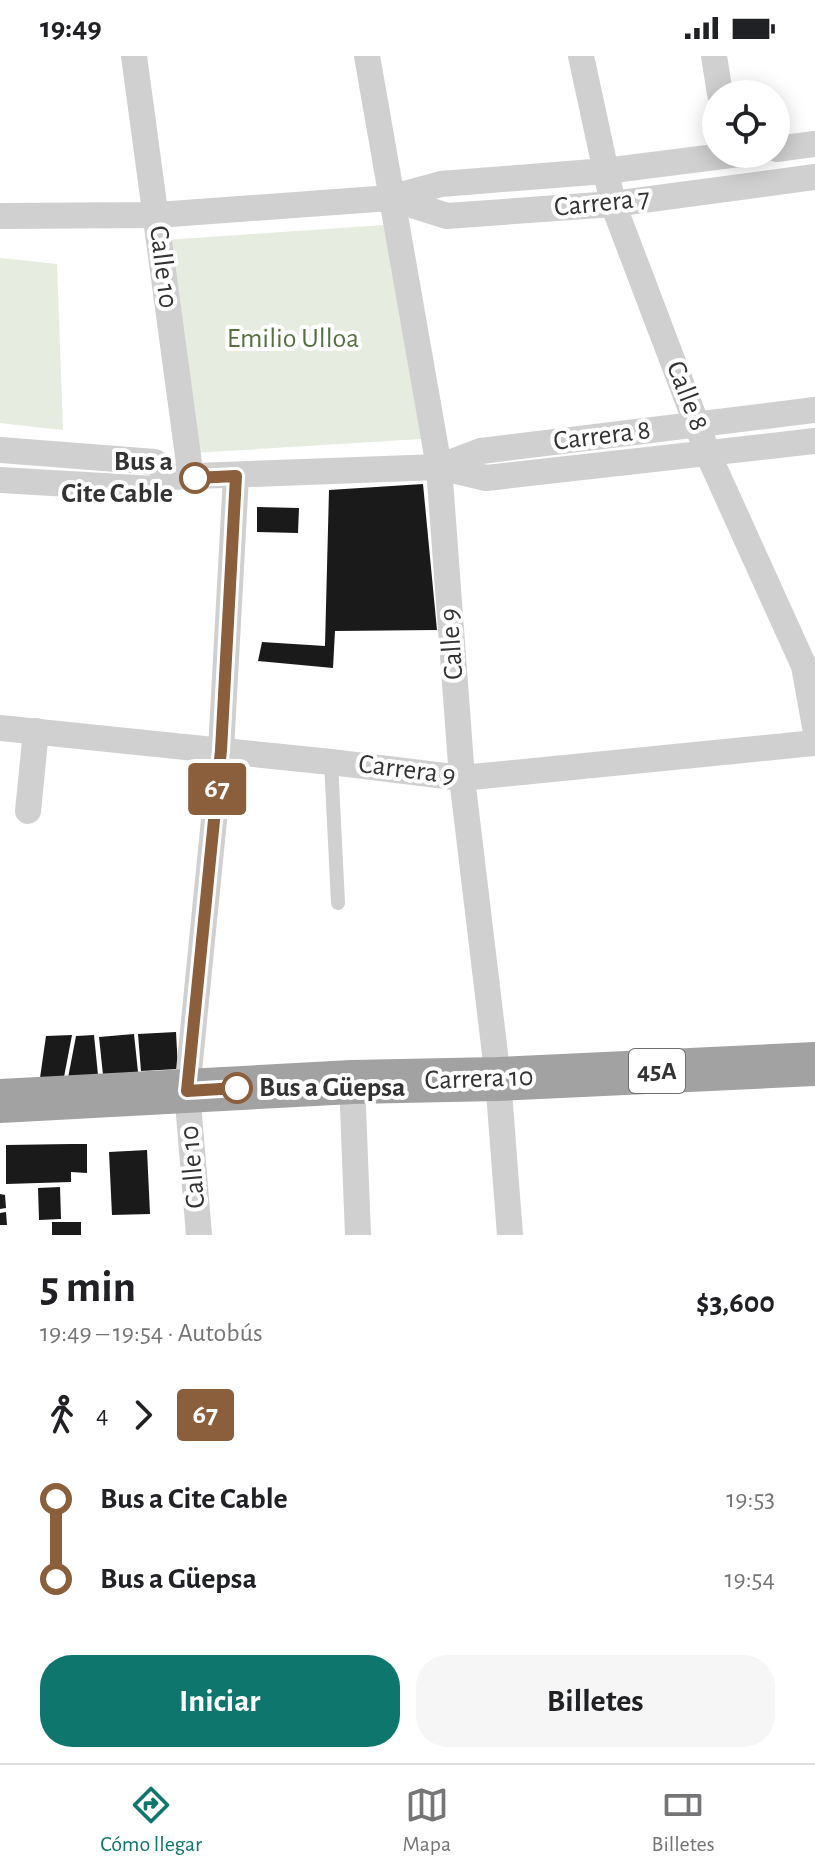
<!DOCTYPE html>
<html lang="es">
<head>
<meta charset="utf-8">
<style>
	:root { --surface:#fff; --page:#f6f6f6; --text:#202124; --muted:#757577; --line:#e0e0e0; --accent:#0f766e }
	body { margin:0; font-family:"Alegreya Sans",sans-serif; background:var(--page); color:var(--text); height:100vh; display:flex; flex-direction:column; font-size:30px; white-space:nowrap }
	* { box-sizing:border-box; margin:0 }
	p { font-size:26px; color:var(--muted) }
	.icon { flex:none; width:44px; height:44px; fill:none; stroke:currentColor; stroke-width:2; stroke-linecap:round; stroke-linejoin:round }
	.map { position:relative; height:1179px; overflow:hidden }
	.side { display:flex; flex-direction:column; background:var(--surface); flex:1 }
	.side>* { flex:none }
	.badge { padding:0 16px; border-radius:6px; font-size:28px; line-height:52px }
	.controls { position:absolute; left:702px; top:24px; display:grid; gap:16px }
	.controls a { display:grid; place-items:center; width:88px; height:88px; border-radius:50%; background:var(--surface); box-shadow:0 4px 20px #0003; font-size:40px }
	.map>.badge { position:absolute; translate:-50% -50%; box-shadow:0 0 0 4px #fff }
	.legs { display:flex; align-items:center; gap:12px; height:88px; padding:0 40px; font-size:26px }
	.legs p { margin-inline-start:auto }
	.overview { display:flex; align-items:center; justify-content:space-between; height:136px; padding:0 40px }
	h1 { font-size:44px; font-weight:700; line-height:60px }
	.action { display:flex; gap:16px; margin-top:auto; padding:16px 40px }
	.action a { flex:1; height:92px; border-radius:32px; background:var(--accent); color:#fff; font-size:32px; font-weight:700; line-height:92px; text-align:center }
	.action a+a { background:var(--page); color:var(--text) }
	ul { padding:0 40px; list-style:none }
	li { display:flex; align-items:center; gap:28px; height:80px; font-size:30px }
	li i { display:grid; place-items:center; width:12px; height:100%; margin:0 10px; background:currentColor }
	li i::after { content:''; width:20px; height:20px; margin:-10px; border:6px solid; border-radius:50%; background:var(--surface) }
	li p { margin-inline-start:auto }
	li:first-child i { background:linear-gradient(#0000 50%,currentColor 0) }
	li:last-child i { background:linear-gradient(currentColor 50%,#0000 0) }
	.status { display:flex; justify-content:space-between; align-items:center; height:56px; padding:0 40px; background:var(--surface); direction:ltr }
	.status svg { height:22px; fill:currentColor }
	.tab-bar { display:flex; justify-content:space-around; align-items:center; height:112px; border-top:2px solid var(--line); background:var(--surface); font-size:22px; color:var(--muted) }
	.tab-bar a { display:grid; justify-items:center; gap:4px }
	.tab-bar .active { color:var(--accent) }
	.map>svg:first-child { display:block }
</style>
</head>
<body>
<div class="status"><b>19:49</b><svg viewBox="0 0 49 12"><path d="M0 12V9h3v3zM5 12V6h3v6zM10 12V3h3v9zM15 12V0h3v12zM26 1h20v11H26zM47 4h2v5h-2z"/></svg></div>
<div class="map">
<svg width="815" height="1179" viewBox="0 0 815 1179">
	<rect width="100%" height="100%" fill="#fff"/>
	<g fill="#e6ecdf">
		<polygon points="384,169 421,383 193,397 165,184"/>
		<polygon points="0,202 57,208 63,374 0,367"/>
	</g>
	<g fill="#1a1a1a">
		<polygon points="423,428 437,574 335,575 333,612 258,605 262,586 325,590 329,434"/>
		<polygon points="257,451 299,452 298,477 257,476"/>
		<polygon points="176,976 178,1013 141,1015 138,978"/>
		<polygon points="134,978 138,1016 103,1019 99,981"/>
		<polygon points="72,979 64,1021 40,1022 46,980"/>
		<polygon points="94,979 98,1019 68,1022 76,980"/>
		<polygon points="71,1088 87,1088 87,1117 71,1116 71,1126 6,1128 6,1089"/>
		<polygon points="147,1094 150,1158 112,1159 109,1096"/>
		<polygon points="60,1131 61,1163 39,1164 38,1132"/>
		<polygon points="0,1138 5,1139 6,1152 0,1153"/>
		<polygon points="6,1156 7,1169 0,1169 0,1157"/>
		<rect x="52" y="1166" width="29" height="13"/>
	</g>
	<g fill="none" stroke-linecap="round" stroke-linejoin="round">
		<polyline stroke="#d0d0d0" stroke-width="14" points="331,706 338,847"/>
		<g stroke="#d0d0d0" stroke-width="26">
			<polyline points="134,0 191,422"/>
			<polyline points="367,0 439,411 462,722 498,1023 510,1179"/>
			<polyline points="581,0 613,148 708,398 804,610 815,671"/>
			<polyline points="714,0 720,38"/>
			<polyline points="776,93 815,88"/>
			<polyline points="390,142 447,160 613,148 815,121"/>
			<polyline points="0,160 157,159 390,142 441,128 605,115 739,98"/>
			<polyline points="0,394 155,406 170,421"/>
			<polyline points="439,411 481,395 815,354"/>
			<polyline points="0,424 155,433 170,421 439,411 486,422 815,385"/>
			<polyline points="0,672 331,706 462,722 815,687"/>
			<polyline points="28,755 36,675"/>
			<polyline points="352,1026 358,1179"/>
			<polyline points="199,1179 187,1035 221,694 236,420"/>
		</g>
		<polyline stroke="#a2a2a2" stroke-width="44" points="0,1045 352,1026 498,1023 815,1008"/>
	</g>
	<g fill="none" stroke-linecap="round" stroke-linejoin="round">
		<defs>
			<polyline id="line-1" points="195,422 236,420 221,694 187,1035 237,1032"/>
		</defs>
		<use href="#line-1" stroke="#fff" stroke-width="18"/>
		<use href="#line-1" stroke="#8b5e3c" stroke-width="12"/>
	</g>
	<g fill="#fff" stroke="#8b5e3c" stroke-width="4">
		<circle cx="195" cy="422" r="14"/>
		<circle cx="237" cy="1032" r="14"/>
	</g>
	<g text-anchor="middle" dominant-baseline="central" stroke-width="8" stroke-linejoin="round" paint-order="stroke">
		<rect fill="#fff" stroke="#707070" stroke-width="2" x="629" y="993" width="56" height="44" rx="6"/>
		<g font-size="26" font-weight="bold" fill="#333">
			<text x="657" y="1015">45A</text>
		</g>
		<g font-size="28" fill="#333" stroke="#fff">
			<text transform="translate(602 147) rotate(-6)">Carrera 7</text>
			<text transform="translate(163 211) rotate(83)">Calle 10</text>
			<text transform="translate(687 340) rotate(69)">Calle 8</text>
			<text transform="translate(602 380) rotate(-7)">Carrera 8</text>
			<text transform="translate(452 588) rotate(-94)">Calle 9</text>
			<text transform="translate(407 714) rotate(7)">Carrera 9</text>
			<text transform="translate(479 1023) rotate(-2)">Carrera 10</text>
			<text transform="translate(193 1111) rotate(-95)">Calle 10</text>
		</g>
		<g font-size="28" fill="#56703f" stroke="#fff">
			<text x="293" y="283">Emilio Ulloa</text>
		</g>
		<g font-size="28" font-weight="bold" fill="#333" stroke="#fff" text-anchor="end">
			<text x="173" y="406">Bus a<tspan x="173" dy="32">Cite Cable</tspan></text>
			<text x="259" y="1032" text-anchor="start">Bus a Güepsa</text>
		</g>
	</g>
</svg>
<div class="controls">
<a><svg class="icon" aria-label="locate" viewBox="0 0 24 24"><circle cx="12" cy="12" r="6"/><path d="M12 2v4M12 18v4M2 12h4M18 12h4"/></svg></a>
</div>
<b class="badge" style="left:217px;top:733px;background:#8b5e3c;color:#fff">67</b>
</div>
<section class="side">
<div class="overview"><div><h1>5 min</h1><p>19:49 – 19:54 · Autobús</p></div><b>$3,600</b></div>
<div class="legs"><svg class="icon" aria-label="walk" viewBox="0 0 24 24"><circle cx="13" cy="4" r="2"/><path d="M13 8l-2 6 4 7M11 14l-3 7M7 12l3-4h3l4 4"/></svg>4<svg class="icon" aria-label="forward" viewBox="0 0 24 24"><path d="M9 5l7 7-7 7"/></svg><b class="badge" style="background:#8b5e3c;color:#fff">67</b></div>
<ul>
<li><i style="color:#8b5e3c"></i><b>Bus a Cite Cable</b><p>19:53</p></li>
<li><i style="color:#8b5e3c"></i><b>Bus a Güepsa</b><p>19:54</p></li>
</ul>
<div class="action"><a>Iniciar</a><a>Billetes</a></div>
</section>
<nav class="tab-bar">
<a class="active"><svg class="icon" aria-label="directions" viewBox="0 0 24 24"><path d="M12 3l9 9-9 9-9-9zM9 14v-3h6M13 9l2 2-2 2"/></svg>Cómo llegar</a>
<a><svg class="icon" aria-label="map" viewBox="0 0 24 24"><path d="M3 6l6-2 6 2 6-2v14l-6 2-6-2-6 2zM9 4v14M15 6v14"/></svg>Mapa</a>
<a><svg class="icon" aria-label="tickets" viewBox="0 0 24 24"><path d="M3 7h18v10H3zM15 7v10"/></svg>Billetes</a>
</nav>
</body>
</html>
